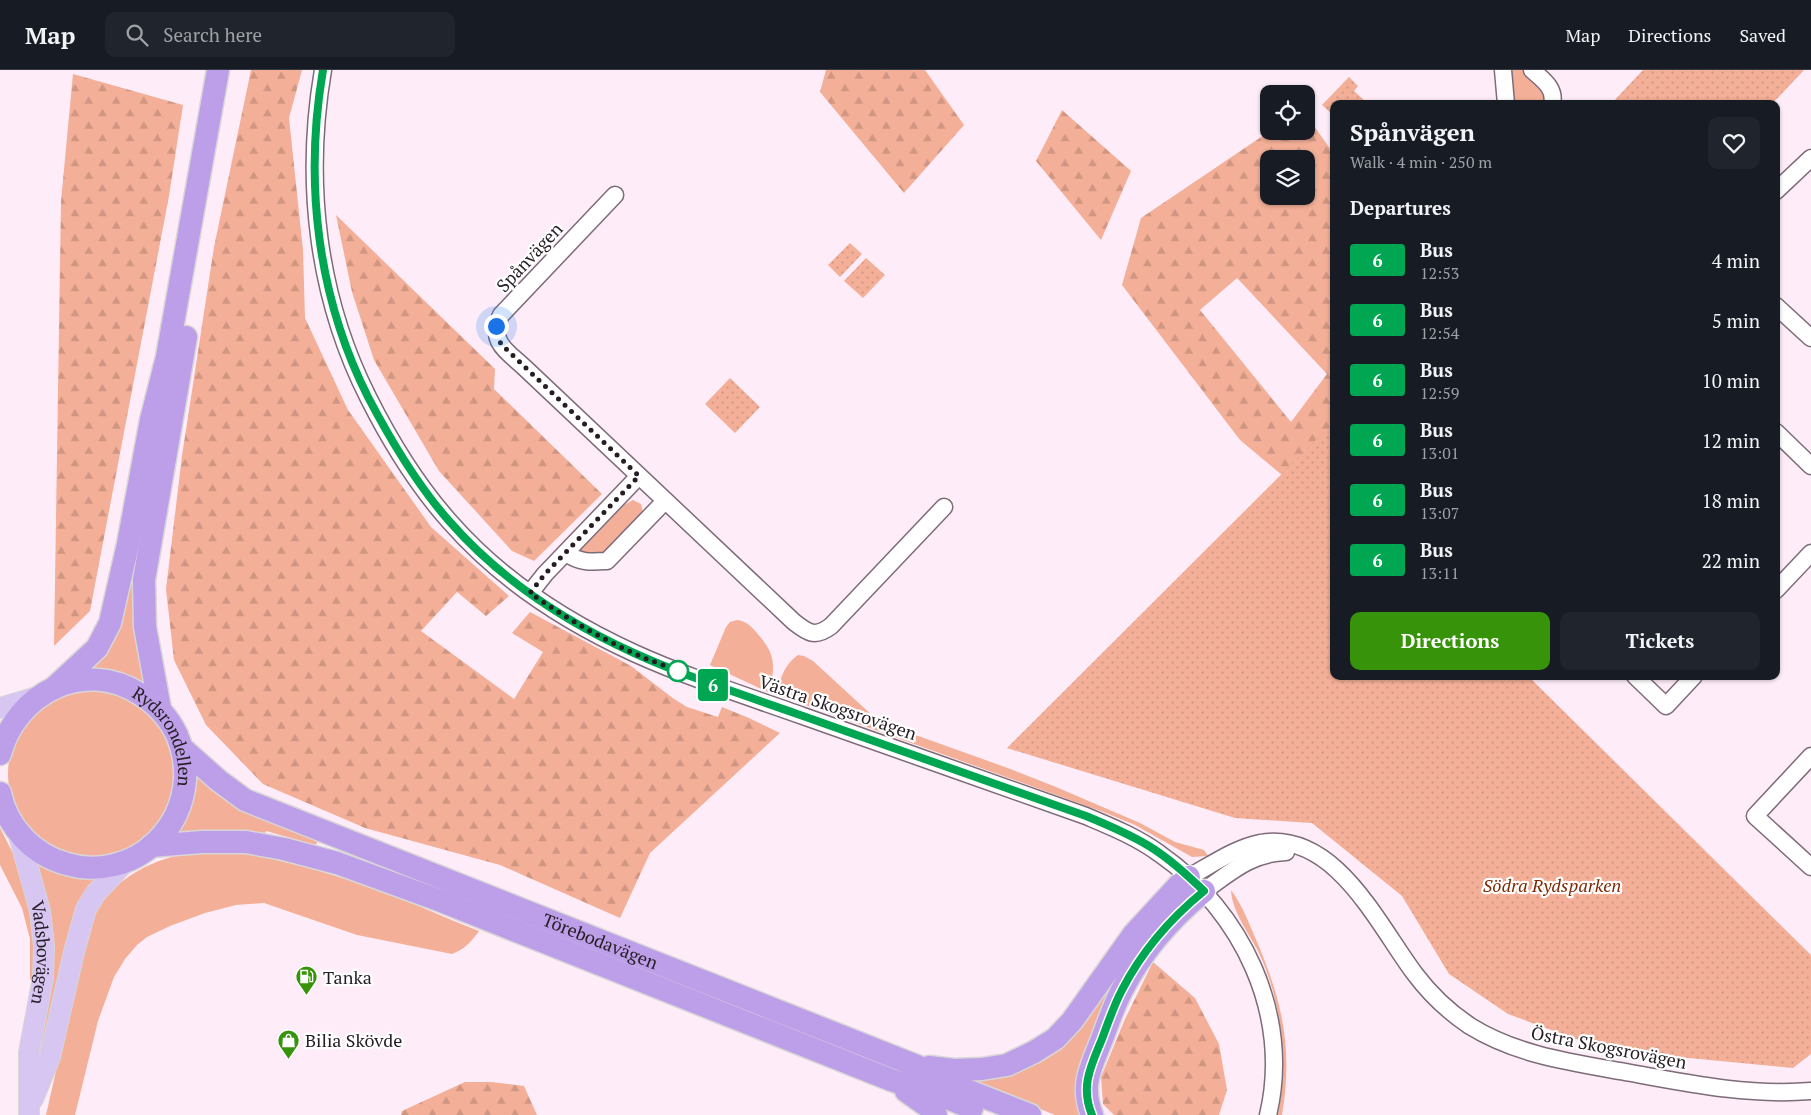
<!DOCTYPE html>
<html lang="en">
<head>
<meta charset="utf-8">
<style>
	:root { --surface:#171b24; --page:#20242c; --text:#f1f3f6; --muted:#9ea1a6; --line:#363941; --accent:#37930a }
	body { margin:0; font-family:"PT Serif",serif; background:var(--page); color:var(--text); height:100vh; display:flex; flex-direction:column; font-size:19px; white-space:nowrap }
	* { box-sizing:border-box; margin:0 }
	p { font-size:16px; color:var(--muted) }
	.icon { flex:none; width:28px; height:28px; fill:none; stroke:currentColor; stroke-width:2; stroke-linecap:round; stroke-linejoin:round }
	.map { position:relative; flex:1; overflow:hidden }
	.drawer { position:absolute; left:1330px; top:30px; width:450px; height:580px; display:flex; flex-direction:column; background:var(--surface); border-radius:10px; box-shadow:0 1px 4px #0004 }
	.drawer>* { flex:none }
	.badge { padding:0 10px; border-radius:4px; font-size:18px; line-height:32px }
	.buttons { position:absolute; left:1260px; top:15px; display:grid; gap:10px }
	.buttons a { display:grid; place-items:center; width:55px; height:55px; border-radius:10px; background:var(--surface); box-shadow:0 1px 4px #0004; font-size:25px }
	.you { position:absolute; width:25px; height:25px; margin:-12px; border:4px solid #fff; border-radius:50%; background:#1a73e8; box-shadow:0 0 0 8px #1a73e833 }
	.map>.badge { position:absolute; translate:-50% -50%; box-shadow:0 0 0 2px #fff }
	h2 { padding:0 20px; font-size:19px; line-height:45px }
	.round { display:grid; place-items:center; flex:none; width:52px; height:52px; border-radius:10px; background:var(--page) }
	.summary { display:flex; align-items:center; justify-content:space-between; height:85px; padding:0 20px }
	h1 { font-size:24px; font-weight:800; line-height:38px }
	.action { display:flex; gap:10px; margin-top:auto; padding:10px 20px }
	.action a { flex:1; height:58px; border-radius:10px; background:var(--accent); color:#fff; font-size:20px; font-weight:800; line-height:58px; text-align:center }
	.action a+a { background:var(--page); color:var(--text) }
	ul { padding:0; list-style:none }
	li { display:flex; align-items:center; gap:15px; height:60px; padding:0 20px }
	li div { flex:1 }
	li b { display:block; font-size:19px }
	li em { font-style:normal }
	li .badge { min-width:55px; font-weight:700; text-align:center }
	header { display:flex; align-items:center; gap:30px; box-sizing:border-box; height:70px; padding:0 25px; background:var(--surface); border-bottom:1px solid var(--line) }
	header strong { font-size:24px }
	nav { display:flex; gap:28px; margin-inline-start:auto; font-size:18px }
	.search { width:350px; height:45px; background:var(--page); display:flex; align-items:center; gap:12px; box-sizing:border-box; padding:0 18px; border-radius:10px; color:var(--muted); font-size:19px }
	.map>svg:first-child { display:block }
</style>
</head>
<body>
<header>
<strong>Map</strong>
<div class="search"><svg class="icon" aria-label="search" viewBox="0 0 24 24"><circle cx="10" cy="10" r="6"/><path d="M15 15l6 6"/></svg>Search here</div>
<nav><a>Map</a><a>Directions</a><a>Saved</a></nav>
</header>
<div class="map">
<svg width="1811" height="1045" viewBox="0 0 1811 1045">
	<defs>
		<pattern id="forest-firs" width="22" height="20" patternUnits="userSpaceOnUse" patternTransform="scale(1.25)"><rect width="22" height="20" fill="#f3af97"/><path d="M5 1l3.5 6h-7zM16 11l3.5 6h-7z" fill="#d09682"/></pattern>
		<pattern id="park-dots" width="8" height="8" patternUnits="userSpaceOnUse" patternTransform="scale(1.25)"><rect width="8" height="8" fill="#f3af97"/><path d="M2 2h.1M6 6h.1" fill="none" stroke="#d09682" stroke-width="1.8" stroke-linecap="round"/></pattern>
	</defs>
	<rect width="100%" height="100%" fill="#feedf9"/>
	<g fill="#f3af97">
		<polygon points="1508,0 1524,0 1544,22 1544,34 1512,34"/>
		<polygon points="633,430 641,434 643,442 605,486 578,483 624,435"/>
		<polygon points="138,468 152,618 92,603 91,598"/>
		<path d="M 737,550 C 746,551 751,556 757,563 C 774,582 776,593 770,618 L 768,612 L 766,613 L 768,622 L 710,595 L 726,557 L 730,552 Z"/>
		<path d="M 798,585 L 804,586 L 813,591 L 873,646 L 882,653 L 1005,697 L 1056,717 L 1140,753 L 1175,772 L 1204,780 L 1208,786 L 1192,787 L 1135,755 L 1106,743 L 778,625 L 785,619 L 783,618 L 777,623 C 781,607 784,595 798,585 Z"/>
		<circle cx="92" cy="704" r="84"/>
		<path d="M 191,703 L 318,769 L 316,775 L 266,761 L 265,763 C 234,759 206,760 175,766 Z"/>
		<polygon points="0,758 17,791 28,822 35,883 34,910 30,909 30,869 22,838 0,795"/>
		<path d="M 226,780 C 280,789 332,803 384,822 C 416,834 447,849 479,861 C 471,872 465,879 452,884 L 357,865 L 264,833 L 236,835 L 205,843 L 170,856 L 147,867 L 137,875 L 125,889 L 114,907 L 98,951 L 75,1045 L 46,1045 L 89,856 C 105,817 139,794 180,785 C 194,781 211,781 226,780 Z"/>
		<polygon points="34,783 98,806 84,823 73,846 41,985 37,984"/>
		<path d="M 1231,820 C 1243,836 1250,856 1258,874 C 1283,934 1293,980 1282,1045 L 1278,1045 C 1288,992 1282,932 1259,883 C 1249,863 1232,842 1231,820 Z"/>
		<polygon points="1124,886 1084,1045 1055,1045 971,1011 972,1008 1017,998"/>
	</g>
	<g fill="url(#forest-firs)" fill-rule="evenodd">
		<polygon points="251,0 302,0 289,48 303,180 305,248 348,340 431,457 509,526 486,546 457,522 421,561 514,629 543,582 512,563 530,542 631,596 674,629 687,637 718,647 722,637 749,648 780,663 650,783 620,848 500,795 365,758 263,714 206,655 174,590 166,519 182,386 214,177"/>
		<polygon points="826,0 925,0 964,55 904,123 820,22"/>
		<polygon points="73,4 183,35 169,126 90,541 54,576 61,131"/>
		<polygon points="1062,40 1131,101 1101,170 1036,91"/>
		<path d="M 1306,45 L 1334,84 L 1334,376 L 1301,421 L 1240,370 L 1122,215 L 1141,148 L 1270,61 L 1306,61 ZM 1269,89 L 1306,89 L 1306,126 L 1269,126 ZM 1237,208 L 1327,304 L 1291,352 L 1200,240 Z"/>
		<polygon points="336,145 495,299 494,319 602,424 534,491 512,481 439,401 374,290 352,222"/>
		<polygon points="1153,892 1195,928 1219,974 1227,1020 1219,1045 1114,1045 1103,1034 1101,1007 1125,949"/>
		<polygon points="465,1012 491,1012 524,1016 537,1045 401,1045 402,1041"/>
	</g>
	<g fill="url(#park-dots)">
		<polygon points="1643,0 1804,0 1772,34 1611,34"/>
		<polygon points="1349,7 1358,16 1354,21 1364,30 1360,34 1334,34 1334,46 1322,35"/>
		<polygon points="850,173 862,184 840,207 828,195"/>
		<polygon points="866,188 885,205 863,228 844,211"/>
		<polygon points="730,308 760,337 735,363 705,334"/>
		<polygon points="1334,352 1334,606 1528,606 1811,885 1811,984 1793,998 1606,980 1508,944 1449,904 1402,826 1312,753 1235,748 1007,678"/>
	</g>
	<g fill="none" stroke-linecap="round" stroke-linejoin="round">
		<defs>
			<g id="minor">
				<path d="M 323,0 C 304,111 317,226 368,327 C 390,371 417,415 450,452 C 500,509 566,552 634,583 C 689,608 747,626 803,646 C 897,679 992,713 1086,746 C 1112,757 1137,767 1160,784 C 1242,841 1292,945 1268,1045"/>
				<polyline points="1503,0 1506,34"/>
				<path d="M 1532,0 C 1542,9 1556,18 1552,34"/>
				<polyline points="1776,121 1811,88"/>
				<path d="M 615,125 L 501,245 C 488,272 507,281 525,298 L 794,552 C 808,563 815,568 831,556 L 944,437"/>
				<polyline points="1776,236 1811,268"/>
				<polyline points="1776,362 1811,396"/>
				<path d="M 566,483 C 580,493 591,492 607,491 L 665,431"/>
				<polyline points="1776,520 1811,483"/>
				<polyline points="530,523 545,504 639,406"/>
				<polyline points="1635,606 1666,636 1694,606"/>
				<polyline points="1811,686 1755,746 1811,797"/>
				<path d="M 1189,807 C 1211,795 1235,778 1260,773 C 1335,760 1378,855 1415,904 C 1430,924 1449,942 1470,956 C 1518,986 1576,993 1631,1003 C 1691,1014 1751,1026 1811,1021"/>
				<path d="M 1204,821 C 1231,802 1251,783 1286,782"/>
			</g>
			<g id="major">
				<polyline points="0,638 37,627"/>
				<path id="s1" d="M 18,762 L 40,841 L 44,876 L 43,908 L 29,982 L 29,1045"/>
				<polyline points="33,1029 50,987 74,882 86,839 96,823 126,791"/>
			</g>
			<g id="highway">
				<polyline points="55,617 97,578 110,553 128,474 151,350 167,287 218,0"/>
				<polyline points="160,639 145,557 144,510 186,267"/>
				<path id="s2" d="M 182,678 L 218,710 L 245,730 L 917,996 L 956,1016 L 1030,1045"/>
				<path id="s3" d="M 0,684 C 16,623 84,588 140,624 C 156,634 169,648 177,665 C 183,680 186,694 185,710 C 183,734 173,756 155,773 C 132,795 97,803 67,794 C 33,785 7,757 0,723"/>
				<polyline points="151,776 202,772 246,772 284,779 337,793 441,831 891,1010 942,1026 972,1038"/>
				<polyline points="929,997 954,1000 982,999 1007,995 1034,982 1055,969 1072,951 1133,865 1179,815 1189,807"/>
				<polyline points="906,1021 930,1038 936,1045"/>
				<path d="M 1092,1045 C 1080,1015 1091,997 1102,969 C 1108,953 1114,935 1122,920 C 1142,881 1171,848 1204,821"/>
			</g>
		</defs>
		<use href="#minor" stroke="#7e6b79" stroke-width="19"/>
		<use href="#major" stroke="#d8d6d7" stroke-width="22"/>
		<use href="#highway" stroke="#d8d6d7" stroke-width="25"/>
		<use href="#minor" stroke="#fff" stroke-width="16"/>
		<use href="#major" stroke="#d7c5f2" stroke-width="20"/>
		<use href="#highway" stroke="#bd9fe9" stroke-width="22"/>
	</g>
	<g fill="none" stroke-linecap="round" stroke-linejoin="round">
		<defs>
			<path id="line" d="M 323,0 C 304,111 317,226 368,327 C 391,371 417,415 450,452 C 500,509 566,552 634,583 C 689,608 747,626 803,646 C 897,679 991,713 1086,746 C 1108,755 1129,764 1149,776 C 1170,789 1187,805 1204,821 C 1171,848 1142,881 1122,920 C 1114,935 1108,953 1102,969 C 1091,996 1080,1016 1092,1045"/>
		</defs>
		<use href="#line" stroke="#fff" stroke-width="11"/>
		<use href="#line" stroke="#00a651" stroke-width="8"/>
		<path stroke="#251d23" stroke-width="5" stroke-dasharray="0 9" d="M 496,256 L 496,266 L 502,275 L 639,406 L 545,504 L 530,523 C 567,549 607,572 649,590 C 659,593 669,598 678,601"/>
	</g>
	<defs>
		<symbol id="fuel-pin" viewBox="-11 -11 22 30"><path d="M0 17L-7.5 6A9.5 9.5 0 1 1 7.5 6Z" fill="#37930a" stroke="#fff"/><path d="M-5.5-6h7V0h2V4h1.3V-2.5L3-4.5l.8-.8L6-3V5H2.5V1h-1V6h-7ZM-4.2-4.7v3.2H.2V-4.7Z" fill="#fff"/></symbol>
		<symbol id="shop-pin" viewBox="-11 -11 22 30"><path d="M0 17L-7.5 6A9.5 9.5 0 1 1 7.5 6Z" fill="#37930a" stroke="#fff"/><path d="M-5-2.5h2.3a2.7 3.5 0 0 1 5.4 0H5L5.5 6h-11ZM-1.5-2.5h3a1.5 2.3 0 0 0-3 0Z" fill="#fff"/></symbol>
	</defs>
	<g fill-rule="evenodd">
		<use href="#fuel-pin" x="294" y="894" width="25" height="34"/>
		<use href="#shop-pin" x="276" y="958" width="25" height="34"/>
	</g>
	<circle fill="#fff" stroke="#00a651" stroke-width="2.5" cx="678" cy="601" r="10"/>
	<g text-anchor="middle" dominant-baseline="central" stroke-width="4.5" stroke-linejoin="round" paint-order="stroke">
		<g font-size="18" fill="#251d23" stroke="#fff">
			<text transform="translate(529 187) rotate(-47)">Spånvägen</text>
			<text transform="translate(838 637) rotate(19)">Västra Skogsrovägen</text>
			<text stroke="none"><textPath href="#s3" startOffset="229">Rydsrondellen</textPath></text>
			<text stroke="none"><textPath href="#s2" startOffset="464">Törebodavägen</textPath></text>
			<text stroke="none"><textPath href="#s1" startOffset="124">Vadsbovägen</textPath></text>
			<text transform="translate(1609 977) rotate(11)">Östra Skogsrovägen</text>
		</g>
		<g font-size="18" font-style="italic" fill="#7c2b05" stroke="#fff">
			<text x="1552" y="815">Södra Rydsparken</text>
		</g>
		<g font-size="18" fill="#251d23" stroke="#fff" text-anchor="start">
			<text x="323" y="907">Tanka</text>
			<text x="305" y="970">Bilia Skövde</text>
		</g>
	</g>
</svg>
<div class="buttons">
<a><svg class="icon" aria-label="locate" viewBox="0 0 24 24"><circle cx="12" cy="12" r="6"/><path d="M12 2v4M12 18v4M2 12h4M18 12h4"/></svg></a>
<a><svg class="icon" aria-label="layers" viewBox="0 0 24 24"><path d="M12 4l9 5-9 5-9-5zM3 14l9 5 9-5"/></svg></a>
</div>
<div class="you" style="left:496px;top:256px"></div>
<b class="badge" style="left:713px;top:615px;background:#00a651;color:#fff">6</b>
<section class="drawer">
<div class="summary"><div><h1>Spånvägen</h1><p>Walk · 4 min · 250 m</p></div><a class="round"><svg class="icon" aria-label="heart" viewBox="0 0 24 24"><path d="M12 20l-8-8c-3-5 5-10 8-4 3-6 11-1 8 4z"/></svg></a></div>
<h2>Departures</h2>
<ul>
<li><span class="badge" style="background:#00a651;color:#fff">6</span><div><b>Bus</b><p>12:53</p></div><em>4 min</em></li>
<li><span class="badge" style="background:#00a651;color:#fff">6</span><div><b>Bus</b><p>12:54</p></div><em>5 min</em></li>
<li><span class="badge" style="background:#00a651;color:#fff">6</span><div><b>Bus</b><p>12:59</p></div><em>10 min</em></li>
<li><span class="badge" style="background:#00a651;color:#fff">6</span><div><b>Bus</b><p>13:01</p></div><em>12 min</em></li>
<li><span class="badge" style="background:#00a651;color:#fff">6</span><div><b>Bus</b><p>13:07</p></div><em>18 min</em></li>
<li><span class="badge" style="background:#00a651;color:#fff">6</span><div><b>Bus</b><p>13:11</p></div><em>22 min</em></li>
</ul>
<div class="action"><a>Directions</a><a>Tickets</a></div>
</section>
</div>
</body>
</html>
